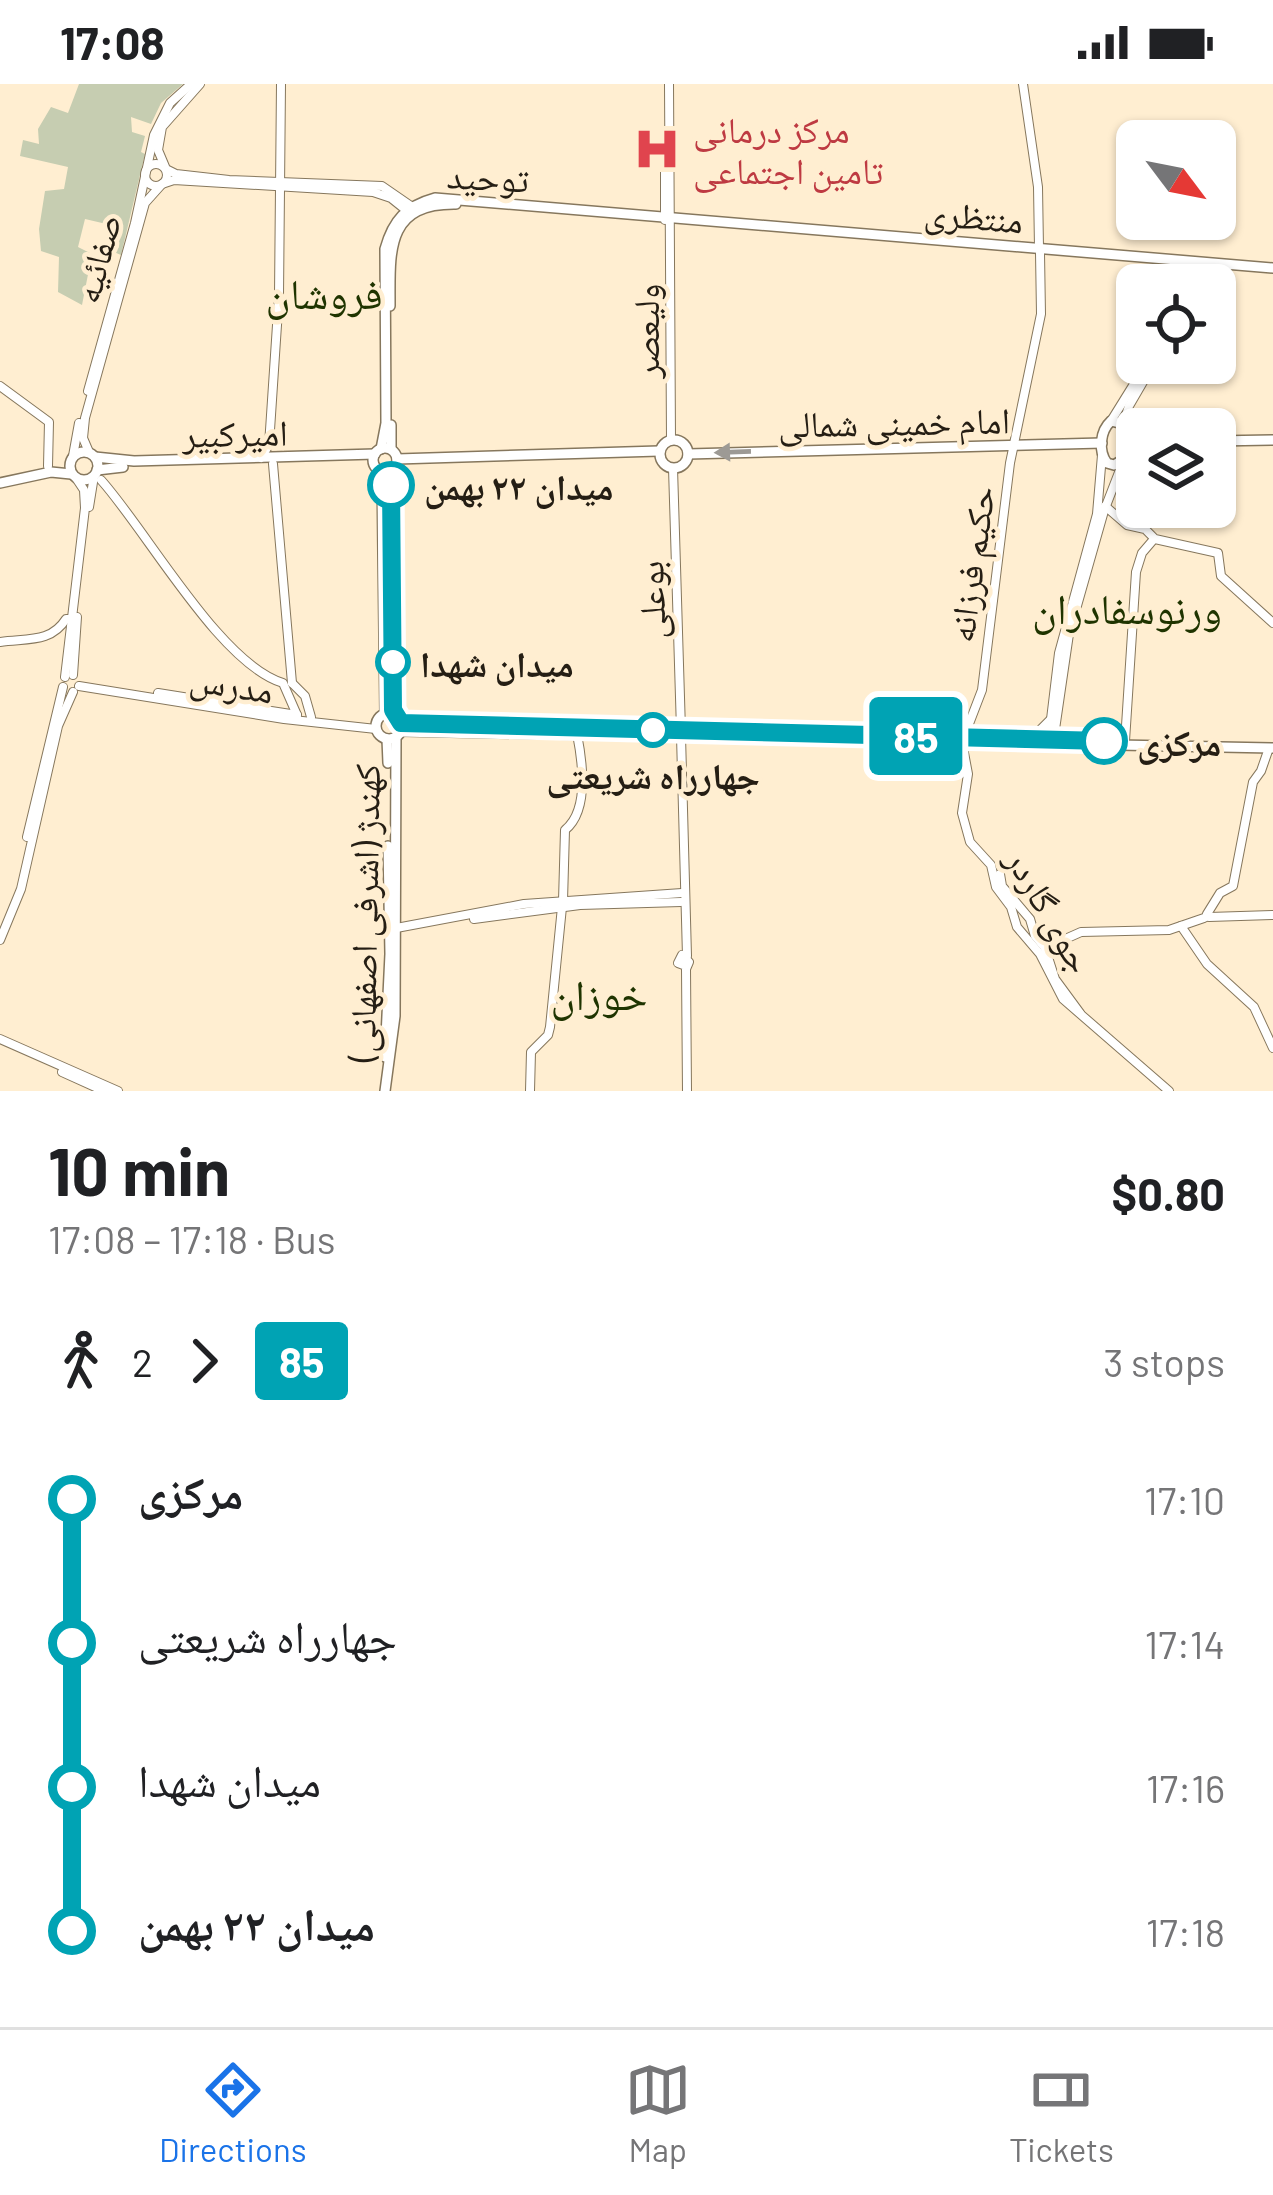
<!DOCTYPE html>
<html lang="en">
<head>
<meta charset="utf-8">
<style>
	:root { --surface:#fff; --page:#f2f2f2; --text:#202124; --muted:#757577; --line:#e0e0e0; --accent:#1a73e8 }
	body { margin:0; font-family:Barlow,"Noto Naskh Arabic",sans-serif; background:var(--page); color:var(--text); height:100vh; display:flex; flex-direction:column; font-size:45px; white-space:nowrap }
	* { box-sizing:border-box; margin:0 }
	p { font-size:39px; color:var(--muted) }
	.icon { flex:none; width:66px; height:66px; fill:none; stroke:currentColor; stroke-width:2; stroke-linecap:round; stroke-linejoin:round }
	.map { position:relative; height:1007px; overflow:hidden }
	.drawer { display:flex; flex-direction:column; background:var(--surface); flex:1 }
	.drawer>* { flex:none }
	.badge { padding:0 24px; border-radius:9px; font-size:42px; line-height:78px }
	.needle { width:78px; rotate:122deg }
	.tools { position:absolute; left:1116px; top:36px; display:grid; gap:24px }
	.tools a { display:grid; place-items:center; width:120px; height:120px; border-radius:18px; background:var(--surface); box-shadow:0 3px 9px #0004; font-size:60px }
	.map>.badge { position:absolute; translate:-50% -50%; box-shadow:0 0 0 6px #fff }
	.legs { display:flex; align-items:center; gap:18px; height:132px; padding:0 48px; font-size:39px }
	.legs p { margin-inline-start:auto }
	.overview { display:flex; align-items:center; justify-content:space-between; height:204px; padding:0 48px }
	h1 { font-size:66px; font-weight:700; line-height:90px }
	ul { padding:0 48px; list-style:none }
	li { display:flex; align-items:center; gap:42px; height:144px; font-size:45px }
	li i { display:grid; place-items:center; width:18px; height:100%; margin:0 15px; background:currentColor }
	li i::after { content:''; width:30px; height:30px; margin:-15px; border:9px solid; border-radius:50%; background:var(--surface) }
	li p { margin-inline-start:auto }
	li:first-child i { background:linear-gradient(#0000 50%,currentColor 0) }
	li:last-child i { background:linear-gradient(currentColor 50%,#0000 0) }
	.status { display:flex; justify-content:space-between; align-items:center; height:84px; padding:0 60px; background:var(--surface); direction:ltr }
	.status svg { height:33px; fill:currentColor }
	.tab-bar { display:flex; justify-content:space-around; align-items:center; height:168px; border-top:3px solid var(--line); background:var(--surface); font-size:33px; color:var(--muted) }
	.tab-bar a { display:grid; justify-items:center; gap:6px }
	.tab-bar .active { color:var(--accent) }
	.map>svg:first-child { display:block }
</style>
</head>
<body>
<div class="status"><b>17:08</b><svg viewBox="0 0 49 12"><path d="M0 12V9h3v3zM5 12V6h3v6zM10 12V3h3v9zM15 12V0h3v12zM26 1h20v11H26zM47 4h2v5h-2z"/></svg></div>
<div class="map">
<svg width="1273" height="1007" viewBox="0 0 1273 1007">
	<rect width="100%" height="100%" fill="#ffeed1"/>
	<polygon fill="#c6cdb1" points="79,0 183,0 161,19 151,40 131,33 132,48 145,52 141,68 145,70 121,171 109,166 115,142 85,135 78,163 92,170 82,221 58,208 59,173 41,167 39,145 45,107 64,105 68,83 20,72 23,56 39,60 38,45 51,23 68,29"/>
	<g fill="none" stroke-linecap="round" stroke-linejoin="round">
		<defs>
			<g id="secondary">
				<polyline points="200,0 162,43 158,66 166,85 176,90 229,96 382,102 411,122"/>
				<polyline points="669,0 671,355"/>
				<polyline points="1023,0 1038,103 1039,164"/>
				<polyline points="665,73 665,136"/>
				<circle cx="156" cy="91" r="11"/>
				<polyline points="1040,169 1041,230 1010,379 982,606 962,658 968,690 962,729 970,758 991,781 996,803 1011,823 1017,843 1040,870 1063,915 1169,1007"/>
				<polyline points="1200,201 1211,184"/>
				<polyline points="1206,201 1222,185"/>
				<polyline points="0,302 49,338 48,382"/>
				<polyline points="88,307 135,139 154,51 170,19 191,0"/>
				<polyline points="1111,337 1147,279"/>
				<polyline points="1123,340 1129,322 1154,279"/>
				<polyline points="89,368 83,354 85,334 145,119 162,100 174,96 373,108 391,114 406,126"/>
				<polyline points="73,372 79,339"/>
				<polyline points="261,374 269,361 279,211 281,0"/>
				<polyline points="273,380 292,599"/>
				<polyline points="673,384 681,646"/>
				<path d="M 101,396 C 147,447 220,580 283,599 L 297,631"/>
				<polyline points="1105,422 1127,441 1145,445 1155,455 1218,469 1221,492 1273,539"/>
				<polyline points="89,423 94,392"/>
				<path d="M 0,558 C 27,554 51,559 66,535 L 72,535"/>
				<polyline points="73,591 77,533"/>
				<polyline points="65,593 85,424 84,406 76,394"/>
				<polyline points="292,599 305,612 311,633"/>
				<polyline points="79,602 284,635 376,645"/>
				<polyline points="158,609 297,631"/>
				<polyline points="681,652 687,872"/>
				<polyline points="1031,655 1050,636"/>
				<polyline points="1125,657 1136,488 1142,469 1154,455"/>
				<polyline points="1053,659 1069,550 1104,427 1123,378"/>
				<polyline points="1048,660 1059,569 1097,430 1102,371"/>
				<polyline points="27,753 63,603"/>
				<polyline points="1000,790 1002,802 1030,835 1035,852 1045,864 1055,895 1080,929"/>
				<path d="M 563,817 L 565,746 C 590,726 582,675 577,650"/>
				<polyline points="1207,830 1220,809 1233,802 1253,698 1261,687 1269,664"/>
				<polyline points="1209,833 1273,831"/>
				<polyline points="474,835 580,821 681,818"/>
				<polyline points="1181,842 1207,880 1254,923 1273,964"/>
				<polyline points="391,845 524,820 682,809"/>
				<polyline points="0,856 21,805 58,642 73,608"/>
				<polyline points="1045,864 1081,848 1169,846 1204,834"/>
				<polyline points="686,882 678,879 682,871 689,878 686,885 687,1007"/>
				<polyline points="0,955 118,1007"/>
				<polyline points="62,988 104,1007"/>
				<polyline points="530,1007 531,968 548,951 550,943 562,823"/>
			</g>
			<g id="primary">
				<path d="M 390,222 C 390,168 385,119 456,120"/>
				<path d="M 1111,337 L 1123,340 L 1127,354 L 1124,375 L 1114,381 L 1107,379 C 1098,367 1100,347 1111,337 Z"/>
				<polyline points="391,341 391,365"/>
				<circle cx="674" cy="370" r="14"/>
				<polyline points="1215,357 1273,356"/>
				<circle cx="385" cy="376" r="12"/>
				<path d="M 381,365 L 386,339 L 385,165 C 393,136 406,122 435,114 L 1273,184"/>
				<circle cx="84" cy="382" r="14"/>
				<polyline points="688,370 1102,359"/>
				<polyline points="95,373 134,377 375,370"/>
				<polyline points="397,375 659,367"/>
				<polyline points="97,386 123,383"/>
				<polyline points="392,386 394,630"/>
				<polyline points="382,388 385,630"/>
				<polyline points="0,399 51,388 71,390"/>
				<circle cx="389" cy="642" r="13"/>
				<polyline points="401,647 1273,664"/>
				<polyline points="387,655 388,679"/>
				<polyline points="385,973 390,870 388,762"/>
				<polyline points="385,1007 395,932 396,653"/>
			</g>
		</defs>
		<use href="#secondary" stroke="#86775d" stroke-width="10"/>
		<use href="#primary" stroke="#86775d" stroke-width="12"/>
		<use href="#secondary" stroke="#fff" stroke-width="8"/>
		<use href="#primary" stroke="#fff" stroke-width="9"/>
	</g>
	<defs><path id="oneway-solid" d="M-6-.8H1V-3.2L6.5 0L1 3.2V.8H-6Z" transform="scale(3)"/></defs>
	<use fill="#9d9a95" href="#oneway-solid" transform="translate(733 368) rotate(178)"/>
	<g fill="none" stroke-linecap="round" stroke-linejoin="round">
		<defs>
			<polyline id="line-1" points="391,401 393,626 401,639 1104,657"/>
		</defs>
		<use href="#line-1" stroke="#fff" stroke-width="27"/>
		<use href="#line-1" stroke="#00a3b4" stroke-width="18"/>
	</g>
	<defs>
		<symbol id="hospital-bare" viewBox="-9 -9 18 18"><path d="M-5-5h3v3.5h4V-5h3V5h-3V1.5h-4V5h-3Z" fill="#e0444e" stroke="#ffeed1" stroke-width="2.5" paint-order="stroke"/></symbol>
	</defs>
	<g fill-rule="evenodd">
		<use href="#hospital-bare" x="624" y="32" width="66" height="66"/>
	</g>
	<g fill="#fff" stroke="#00a3b4" stroke-width="6">
		<circle cx="391" cy="401" r="21"/>
		<circle cx="393" cy="578" r="15"/>
		<circle cx="653" cy="646" r="15"/>
		<circle cx="1104" cy="657" r="21"/>
	</g>
	<g text-anchor="middle" dominant-baseline="central" stroke-width="9" stroke-linejoin="round" paint-order="stroke">
		<g font-size="36" fill="#be3a42" stroke="#ffeed1" text-anchor="start">
			<text x="693" y="44">مرکز درمانی<tspan x="693" dy="41">تامین اجتماعی</tspan></text>
		</g>
		<g font-size="36" fill="#251e14" stroke="#ffeed1">
			<text transform="translate(488 92) rotate(3)">توحید</text>
			<text transform="translate(974 131) rotate(5)">منتظری</text>
			<text transform="translate(96 174) rotate(-75)">صفائیه</text>
			<text transform="translate(644 247) rotate(-90)">ولیعصر</text>
			<text transform="translate(894 337) rotate(-1)">امام خمینی شمالی</text>
			<text transform="translate(235 348) rotate(-1)">امیرکبیر</text>
			<text transform="translate(970 480) rotate(-82)">حکیم فرزانه</text>
			<text transform="translate(650 516) rotate(-92)">بوعلی</text>
			<text transform="translate(232 599) rotate(9)">مدرس</text>
			<text transform="translate(1051 826) rotate(60)">جوی گاردر</text>
			<text transform="translate(363 829) rotate(-89)">کهندژ (اشرفی اصفهانی)</text>
		</g>
		<g font-size="36" font-weight="bold" fill="#251e14" stroke="#ffeed1" text-anchor="start">
			<text x="424" y="401">میدان ۲۲ بهمن</text>
			<text x="420" y="578">میدان شهدا</text>
			<text x="1137" y="657">مرکزی</text>
			<text x="653" y="690" text-anchor="middle">جهارراه شریعتی</text>
		</g>
		<g font-size="42" fill="#1f3400" stroke="#ffeed1">
			<text x="324" y="208">فروشان</text>
			<text x="1127" y="523">ورنوسفادران</text>
			<text x="599" y="909">خوزان</text>
		</g>
	</g>
</svg>
<div class="tools">
<a><svg class="needle" viewBox="-14 -14 28 28"><path d="M0-13l5 13h-10z" fill="#e53935"/><path d="M0 13l5-13h-10z" fill="#757577"/></svg></a>
<a><svg class="icon" aria-label="locate" viewBox="0 0 24 24"><circle cx="12" cy="12" r="6"/><path d="M12 2v4M12 18v4M2 12h4M18 12h4"/></svg></a>
<a><svg class="icon" aria-label="layers" viewBox="0 0 24 24"><path d="M12 4l9 5-9 5-9-5zM3 14l9 5 9-5"/></svg></a>
</div>
<b class="badge" style="left:916px;top:652px;background:#00a3b4;color:#fff">85</b>
</div>
<section class="drawer">
<div class="overview"><div><h1>10 min</h1><p>17:08 – 17:18 · Bus</p></div><b>$0.80</b></div>
<div class="legs"><svg class="icon" aria-label="walk" viewBox="0 0 24 24"><circle cx="13" cy="4" r="2"/><path d="M13 8l-2 6 4 7M11 14l-3 7M7 12l3-4h3l4 4"/></svg>2<svg class="icon" aria-label="forward" viewBox="0 0 24 24"><path d="M9 5l7 7-7 7"/></svg><b class="badge" style="background:#00a3b4;color:#fff">85</b><p>3 stops</p></div>
<ul>
<li><i style="color:#00a3b4"></i><b>مرکزی</b><p>17:10</p></li>
<li><i style="color:#00a3b4"></i><span>جهارراه شریعتی</span><p>17:14</p></li>
<li><i style="color:#00a3b4"></i><span>میدان شهدا</span><p>17:16</p></li>
<li><i style="color:#00a3b4"></i><b>میدان ۲۲ بهمن</b><p>17:18</p></li>
</ul>
</section>
<nav class="tab-bar">
<a class="active"><svg class="icon" aria-label="directions" viewBox="0 0 24 24"><path d="M12 3l9 9-9 9-9-9zM9 14v-3h6M13 9l2 2-2 2"/></svg>Directions</a>
<a><svg class="icon" aria-label="map" viewBox="0 0 24 24"><path d="M3 6l6-2 6 2 6-2v14l-6 2-6-2-6 2zM9 4v14M15 6v14"/></svg>Map</a>
<a><svg class="icon" aria-label="tickets" viewBox="0 0 24 24"><path d="M3 7h18v10H3zM15 7v10"/></svg>Tickets</a>
</nav>
</body>
</html>
